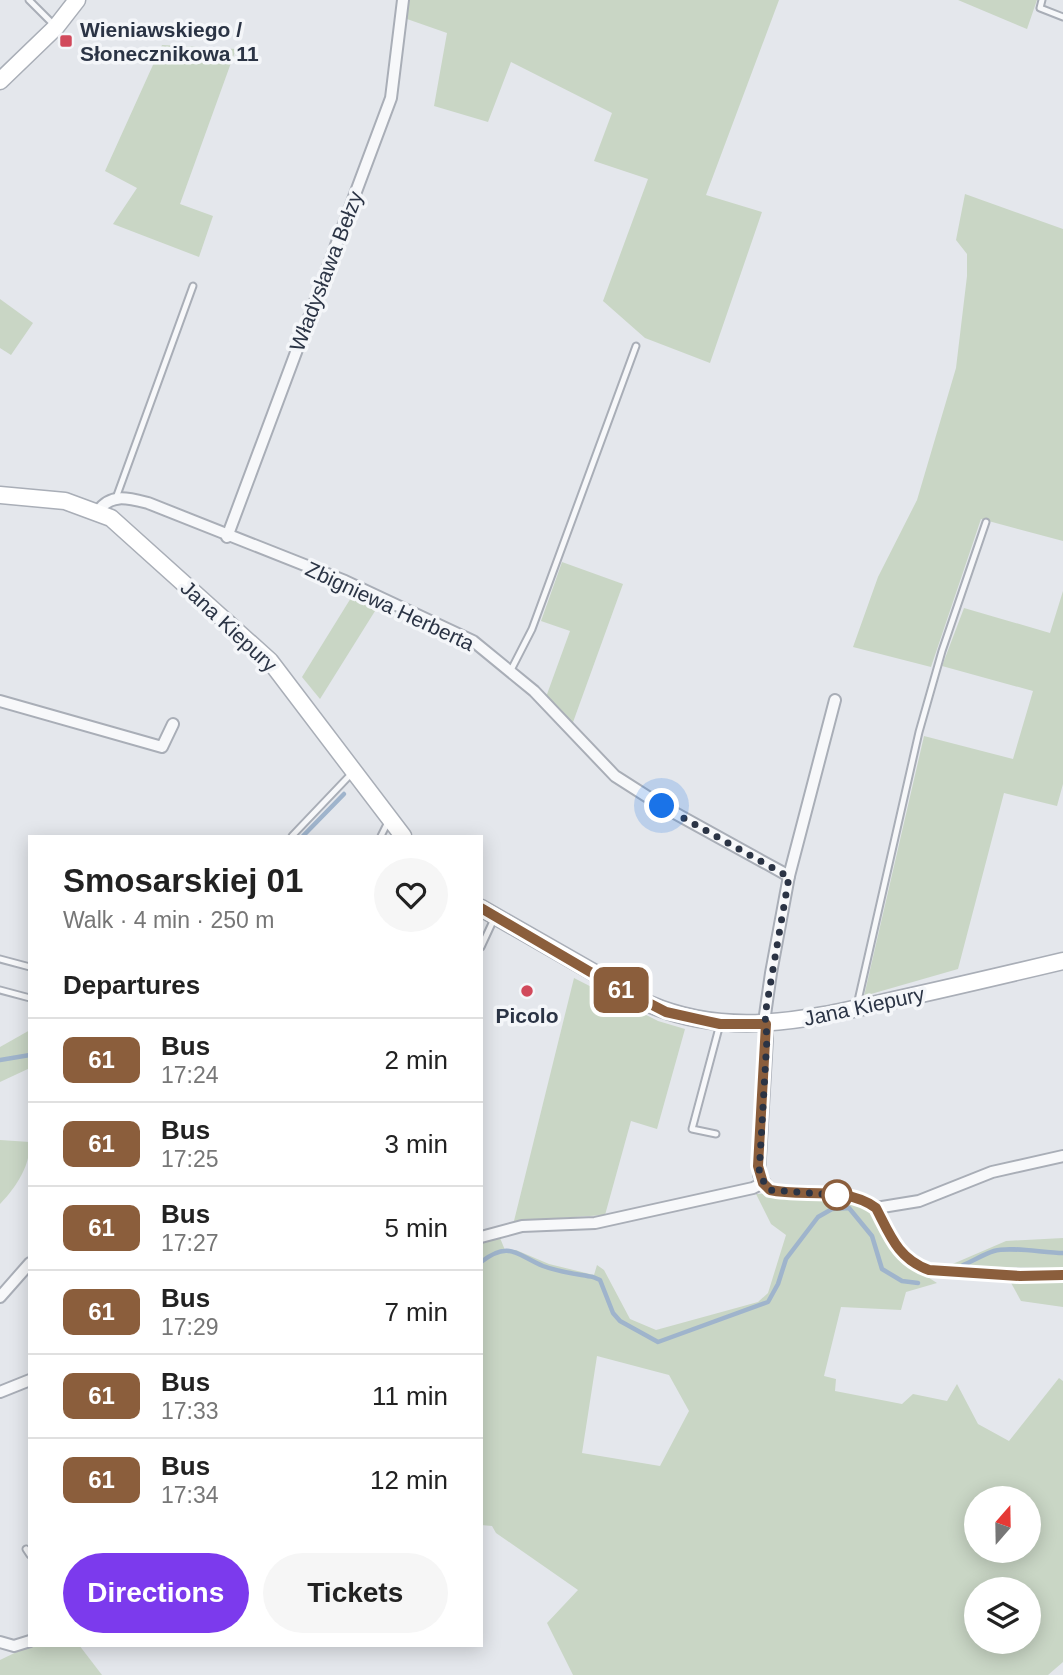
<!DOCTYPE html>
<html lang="en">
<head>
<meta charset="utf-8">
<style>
	:root { --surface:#fff; --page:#f6f6f6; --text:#222; --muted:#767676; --line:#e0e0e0; --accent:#7c3aed }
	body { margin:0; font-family:Helvetica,sans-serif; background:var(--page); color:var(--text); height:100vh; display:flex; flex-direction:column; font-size:26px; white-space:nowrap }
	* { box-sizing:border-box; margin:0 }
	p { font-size:23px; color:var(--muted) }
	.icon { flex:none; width:38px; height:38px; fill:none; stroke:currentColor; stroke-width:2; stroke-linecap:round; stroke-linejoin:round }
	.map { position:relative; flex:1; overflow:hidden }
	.panel { position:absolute; left:28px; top:835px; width:455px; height:812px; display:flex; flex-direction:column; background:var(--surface); border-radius:0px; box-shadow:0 4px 18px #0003 }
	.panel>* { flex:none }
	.badge { padding:0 14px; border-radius:10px; font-size:24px; line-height:46px }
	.needle { width:46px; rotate:20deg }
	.buttons { position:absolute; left:964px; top:1486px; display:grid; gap:14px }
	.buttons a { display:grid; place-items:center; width:77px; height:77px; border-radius:50%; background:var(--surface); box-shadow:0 4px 18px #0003; font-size:35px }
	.you { position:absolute; width:35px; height:35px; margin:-18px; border:5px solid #fff; border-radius:50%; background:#1a73e8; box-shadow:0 0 0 10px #1a73e833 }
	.map>.badge { position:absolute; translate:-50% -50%; box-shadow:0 0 0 4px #fff }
	h2 { padding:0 35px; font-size:26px; line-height:63px }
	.round { display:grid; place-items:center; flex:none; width:74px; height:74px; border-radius:37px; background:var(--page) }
	.head { display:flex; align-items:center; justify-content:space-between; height:119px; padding:0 35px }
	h1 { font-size:33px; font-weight:700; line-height:52px }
	.cta { display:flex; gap:14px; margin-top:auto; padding:14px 35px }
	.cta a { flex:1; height:80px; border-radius:42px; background:var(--accent); color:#fff; font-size:28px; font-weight:700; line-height:80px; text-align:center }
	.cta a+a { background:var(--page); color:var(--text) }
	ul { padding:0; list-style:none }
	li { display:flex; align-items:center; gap:21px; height:84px; padding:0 35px; border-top:2px solid var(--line) }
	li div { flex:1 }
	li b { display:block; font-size:26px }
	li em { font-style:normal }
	li .badge { min-width:77px; font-weight:700; text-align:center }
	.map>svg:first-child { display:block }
</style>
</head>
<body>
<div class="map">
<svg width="1063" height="1675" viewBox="0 0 1063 1675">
	<rect width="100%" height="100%" fill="#e4e7ec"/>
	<g fill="#c9d6c5" fill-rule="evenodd">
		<polygon points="408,0 779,0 706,195 762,212 710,363 645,338 603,301 648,179 594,161 612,113 511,62 488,122 434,106 447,33 407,19"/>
		<polygon points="958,0 1037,0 1027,29"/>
		<polygon points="162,45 236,49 180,204 213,216 199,257 113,224 137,188 105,171"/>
		<polygon points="965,194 1063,229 1063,541 981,519 931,667 853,647 878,577 917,500 956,368 967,276 967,254 956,240"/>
		<polygon points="0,299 33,323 11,355 0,348"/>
		<polygon points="562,562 623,584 572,725 546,697 570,631 541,621"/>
		<polygon points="1063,591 1063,784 1057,806 1004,793 958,969 864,996 924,736 1013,759 1033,691 942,666 964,608 1050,633"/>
		<polygon points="354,593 380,603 320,699 302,677"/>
		<polygon points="574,978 658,1021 685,1029 657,1129 631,1121 605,1215 514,1221"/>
		<polygon points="30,1030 30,1068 0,1082 0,1047"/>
		<path d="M 0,1140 L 30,1142 C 30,1166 17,1186 0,1204 Z"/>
		<path d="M 769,1193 L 848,1200 L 866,1207 L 900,1259 L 937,1283 L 906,1292 L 901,1310 L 841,1307 L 824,1376 L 836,1379 L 835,1391 L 902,1404 L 913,1394 L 947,1401 L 957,1384 L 978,1424 L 1009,1441 L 1059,1378 L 1063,1381 L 1063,1662 L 1048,1675 L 573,1675 L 547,1623 L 578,1590 L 496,1533 L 492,1526 L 481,1525 L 481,1242 L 500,1238 L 505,1250 L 516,1250 L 549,1264 L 594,1275 L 597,1265 L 604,1270 L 630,1319 L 656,1330 L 758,1302 L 768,1293 L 786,1235 L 771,1224 L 756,1194 ZM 597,1356 L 669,1375 L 689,1411 L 660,1466 L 582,1453 ZM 976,1498 L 1029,1498 L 1029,1550 L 976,1550 ZM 976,1589 L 1029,1589 L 1029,1642 L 976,1642 Z"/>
		<polygon points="1063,1238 1063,1268 948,1266 1006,1241"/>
		<polygon points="1063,1280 1063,1307 1021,1301 1010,1281"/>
		<polygon points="31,1645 79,1645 102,1675 0,1675 0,1660"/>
	</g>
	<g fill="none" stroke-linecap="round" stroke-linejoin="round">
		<g stroke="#9fb4cc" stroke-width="4.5">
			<polyline points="303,836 344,794"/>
			<polyline points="0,1060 30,1055"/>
			<path d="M 481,1262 C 509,1240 517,1255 543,1266 C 559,1272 577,1274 593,1277 L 600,1280 L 613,1313 L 620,1321 L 658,1342 L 768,1302 L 778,1284 L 786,1259 L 818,1217 L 832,1209 L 849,1208 L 872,1236 L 882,1269 L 902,1281 L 918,1283"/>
			<path d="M 963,1265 C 973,1261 984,1254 994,1251 C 1010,1246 1044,1253 1063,1253"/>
		</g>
		<defs>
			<g id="lane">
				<polyline points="29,0 54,25"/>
				<polyline points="1042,0 1040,8 1063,17"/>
				<polyline points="116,498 193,286"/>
				<polyline points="511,670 532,629 636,346"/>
				<polyline points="292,836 352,773"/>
				<polyline points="381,836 388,822"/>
				<polyline points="481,947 494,919"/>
				<polyline points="0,959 30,967"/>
				<polyline points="0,990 30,998"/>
				<polyline points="857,1005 919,732 942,651 986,522"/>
				<polyline points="716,1134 692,1129 720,1024"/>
				<polyline points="26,1549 30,1555"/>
			</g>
			<g id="street">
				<path d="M 98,511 C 111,493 128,498 148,503 L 345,581 L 473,641 L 534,691 L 615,776 L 662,806 L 789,876"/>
				<polyline points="227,537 391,98 403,0"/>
				<path d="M 835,700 L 789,876 L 771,973 L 765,1015 L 767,1038 L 759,1175 L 770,1190 C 803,1197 848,1186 876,1208 C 890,1235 898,1259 929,1270 L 1020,1276 L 1063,1275"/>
				<polyline points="0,701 162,747 173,724"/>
				<polyline points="876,1208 919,1201 992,1172 1063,1156"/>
				<polyline points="481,1237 522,1226 595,1223 753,1188 763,1183"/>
				<polyline points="0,1297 30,1263"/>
				<polyline points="0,1392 30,1380"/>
				<polyline points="0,1642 14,1646 30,1641"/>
			</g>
			<g id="secondary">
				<polyline points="0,81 56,27 77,0"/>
				<polyline points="0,495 65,501 111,518 270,661 403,836"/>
				<path d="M 481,908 L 649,1004 C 728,1038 805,1020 885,1002 C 945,989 1004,975 1063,961"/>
			</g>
		</defs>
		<use href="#lane" stroke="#a9aeb7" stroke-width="9"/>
		<use href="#street" stroke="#a9aeb7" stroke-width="14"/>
		<use href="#secondary" stroke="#a9aeb7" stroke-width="19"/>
		<use href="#lane" stroke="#f7f8fa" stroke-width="5"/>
		<use href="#street" stroke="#f7f8fa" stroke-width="10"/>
		<use href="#secondary" stroke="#fff" stroke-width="16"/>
	</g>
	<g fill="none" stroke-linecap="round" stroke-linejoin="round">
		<defs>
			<path id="line" d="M 481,908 L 604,980 L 666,1012 L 720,1024 L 766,1024 L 758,1166 L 763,1183 L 770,1190 C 803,1197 847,1186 876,1208 C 890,1235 898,1259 929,1270 L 1020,1276 L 1063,1275"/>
		</defs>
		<use href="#line" stroke="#fff" stroke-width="16"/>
		<use href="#line" stroke="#8b5e3c" stroke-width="10"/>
		<polyline stroke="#2b3445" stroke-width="7" stroke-dasharray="0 12.6" points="662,806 789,877 765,1015 767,1038 759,1175 770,1190 837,1195"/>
	</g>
	<g fill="#d1495b" stroke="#f4f6f9" stroke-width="2.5">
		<rect x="59" y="34" width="14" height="14" rx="3.5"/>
		<circle cx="527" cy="991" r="7"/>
	</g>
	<circle fill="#fff" stroke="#8b5e3c" stroke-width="3.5" cx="837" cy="1195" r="14"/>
	<g text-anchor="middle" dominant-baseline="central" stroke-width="7" stroke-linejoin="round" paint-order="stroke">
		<g font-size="21" font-weight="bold" fill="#2b3445" stroke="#f4f6f9" text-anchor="start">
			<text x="80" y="29">Wieniawskiego /<tspan x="80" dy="24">Słonecznikowa 11</tspan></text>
			<text x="527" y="1015" text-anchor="middle">Picolo</text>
		</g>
		<g font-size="21" fill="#2b3445" stroke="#f4f6f9">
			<text transform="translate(326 271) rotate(-69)">Władysława Bełzy</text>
			<text transform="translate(390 606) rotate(25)">Zbigniewa Herberta</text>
			<text transform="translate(229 626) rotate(43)">Jana Kiepury</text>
			<text transform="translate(864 1006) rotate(-12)">Jana Kiepury</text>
		</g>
	</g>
</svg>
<div class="buttons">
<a><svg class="needle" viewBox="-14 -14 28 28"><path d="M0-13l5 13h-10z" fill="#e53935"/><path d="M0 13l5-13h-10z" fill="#767676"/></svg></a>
<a><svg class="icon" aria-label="layers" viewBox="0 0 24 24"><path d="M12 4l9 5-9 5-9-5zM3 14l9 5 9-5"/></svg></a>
</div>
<div class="you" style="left:662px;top:806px"></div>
<b class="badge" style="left:621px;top:990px;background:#8b5e3c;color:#fff">61</b>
<section class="panel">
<div class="head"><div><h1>Smosarskiej 01</h1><p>Walk · 4 min · 250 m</p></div><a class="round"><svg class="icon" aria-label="heart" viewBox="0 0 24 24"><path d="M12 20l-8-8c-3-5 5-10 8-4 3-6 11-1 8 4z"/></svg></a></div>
<h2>Departures</h2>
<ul>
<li><span class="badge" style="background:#8b5e3c;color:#fff">61</span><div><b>Bus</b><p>17:24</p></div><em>2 min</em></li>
<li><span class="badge" style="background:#8b5e3c;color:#fff">61</span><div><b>Bus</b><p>17:25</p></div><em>3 min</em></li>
<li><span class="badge" style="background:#8b5e3c;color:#fff">61</span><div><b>Bus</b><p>17:27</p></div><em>5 min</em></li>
<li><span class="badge" style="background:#8b5e3c;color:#fff">61</span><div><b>Bus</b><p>17:29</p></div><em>7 min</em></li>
<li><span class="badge" style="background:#8b5e3c;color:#fff">61</span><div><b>Bus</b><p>17:33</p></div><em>11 min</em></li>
<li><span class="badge" style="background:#8b5e3c;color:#fff">61</span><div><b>Bus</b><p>17:34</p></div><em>12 min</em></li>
</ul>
<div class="cta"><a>Directions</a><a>Tickets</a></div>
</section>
</div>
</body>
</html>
